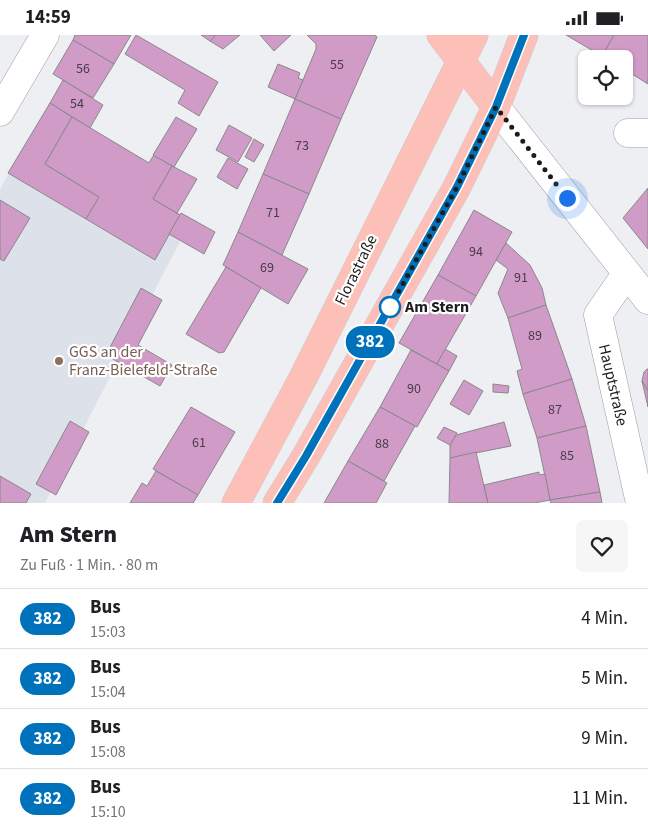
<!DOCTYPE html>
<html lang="de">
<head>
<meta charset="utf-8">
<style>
	:root { --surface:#fff; --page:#f6f6f6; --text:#202124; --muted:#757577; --line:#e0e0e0 }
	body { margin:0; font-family:"Source Sans 3",sans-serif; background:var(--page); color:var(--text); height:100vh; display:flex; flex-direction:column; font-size:19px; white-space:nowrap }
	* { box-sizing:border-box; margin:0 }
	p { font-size:16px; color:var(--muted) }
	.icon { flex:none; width:28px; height:28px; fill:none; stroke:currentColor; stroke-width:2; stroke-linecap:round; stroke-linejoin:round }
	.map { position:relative; height:468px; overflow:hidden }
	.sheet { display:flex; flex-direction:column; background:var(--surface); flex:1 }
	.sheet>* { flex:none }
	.badge { padding:0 10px; border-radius:16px; font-size:18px; line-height:32px }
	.tools { position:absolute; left:578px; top:15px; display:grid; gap:10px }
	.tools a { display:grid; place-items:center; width:55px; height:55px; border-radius:8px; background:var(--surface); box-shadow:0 1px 4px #0004; font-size:25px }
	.you { position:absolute; width:25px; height:25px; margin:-12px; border:4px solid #fff; border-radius:50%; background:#1a73e8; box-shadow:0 0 0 8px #1a73e833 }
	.map>.badge { position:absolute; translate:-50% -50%; box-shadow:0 0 0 2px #fff }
	.round { display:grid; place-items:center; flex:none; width:52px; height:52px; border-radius:8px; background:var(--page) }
	.overview { display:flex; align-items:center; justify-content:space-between; height:85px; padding:0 20px }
	h1 { font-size:24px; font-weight:800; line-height:38px }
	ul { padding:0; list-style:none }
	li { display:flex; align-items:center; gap:15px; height:60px; padding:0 20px; border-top:1px solid var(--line) }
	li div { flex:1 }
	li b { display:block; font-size:19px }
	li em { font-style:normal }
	li .badge { min-width:55px; font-weight:700; text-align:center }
	.status { display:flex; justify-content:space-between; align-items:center; height:35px; padding:0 25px; background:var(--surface); direction:ltr }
	.status svg { height:14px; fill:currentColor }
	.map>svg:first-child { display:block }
</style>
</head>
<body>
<div class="status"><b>14:59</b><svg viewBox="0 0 49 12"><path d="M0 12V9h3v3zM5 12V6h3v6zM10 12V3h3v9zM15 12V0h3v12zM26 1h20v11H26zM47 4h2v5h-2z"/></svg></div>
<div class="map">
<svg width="648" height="468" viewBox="0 0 648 468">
	<rect width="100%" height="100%" fill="#eeeff2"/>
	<polygon fill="#dde1ea" points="50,68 148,127 152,120 173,132 154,164 191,185 45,468 0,468 0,154"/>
	<g fill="#d19bc8" stroke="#8a888a">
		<polygon points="75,0 131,0 114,29 73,5"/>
		<polygon points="136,0 218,47 199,81 178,68 185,55 125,19"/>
		<polygon points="201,0 216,0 210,6"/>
		<polygon points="216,0 240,0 223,14 210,6"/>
		<polygon points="260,0 291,0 274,16"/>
		<polygon points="307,0 375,0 377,2 341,84 295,64 316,14 316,9"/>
		<polygon points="566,0 614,0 602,21"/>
		<polygon points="614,0 648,0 648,49 624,34 624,24 606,24 602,21"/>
		<polygon points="73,5 114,29 93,63 53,39"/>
		<polygon points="278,29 300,38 298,43 303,45 295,64 268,52"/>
		<polygon points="63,45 103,70 90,93 50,68"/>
		<polygon points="295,64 341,84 309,159 263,139"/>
		<polygon points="50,68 72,82 45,129 99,162 86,184 8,138"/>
		<polygon points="72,82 149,128 154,120 172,131 153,164 180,180 155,225 86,184 99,162 45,129"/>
		<polygon points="176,82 197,94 174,132 153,120"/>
		<polygon points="229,90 252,103 238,127 216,115"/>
		<polygon points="254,104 264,110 254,127 245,122"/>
		<polygon points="228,123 248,134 237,154 217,142"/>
		<polygon points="172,131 197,144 177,178 153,164"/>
		<polygon points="263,139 309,159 282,220 238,197"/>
		<polygon points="648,153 648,214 623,183"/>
		<polygon points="0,165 30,183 4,226 0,224"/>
		<polygon points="474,175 512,197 476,261 438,240"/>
		<polygon points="181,178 215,197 204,219 169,199"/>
		<polygon points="238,197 308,234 288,269 223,230"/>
		<polygon points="506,208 530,230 542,253 546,270 508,283 498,258 508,234 496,225"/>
		<polygon points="226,232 261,253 224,317 219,318 186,299"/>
		<polygon points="438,240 476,261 437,329 399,308"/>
		<polygon points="141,253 162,265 138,310 172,330 160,351 106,320"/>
		<polygon points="546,270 572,344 523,359 517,336 522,334 508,283"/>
		<polygon points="445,314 457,321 449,336 437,329"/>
		<polygon points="411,315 449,336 417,392 380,372"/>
		<polygon points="647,334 648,334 648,356 642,346 644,337"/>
		<polygon points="572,344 586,391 537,403 523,359"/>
		<polygon points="464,345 483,356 469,380 450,369"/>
		<polygon points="642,346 648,356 648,372"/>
		<polygon points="493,349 509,351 508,358 493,357"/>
		<polygon points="191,372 235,397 198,460 153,434"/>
		<polygon points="380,372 415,391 384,446 348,426"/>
		<polygon points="70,386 89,397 56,460 36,449"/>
		<polygon points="504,387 511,411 450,423 450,410 456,400"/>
		<polygon points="586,391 600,457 550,465 537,403"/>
		<polygon points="444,392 457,398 450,410 437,403"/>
		<polygon points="476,417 488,468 449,468 450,423"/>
		<polygon points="348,426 387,448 376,468 324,468"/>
		<polygon points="156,436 198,460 193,468 130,468 142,448 147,451"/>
		<polygon points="539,437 539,440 545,439 550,465 534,468 488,468 484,450"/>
		<polygon points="0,441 31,459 26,468 0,468"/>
		<polygon points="600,457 602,468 551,468 550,465"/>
	</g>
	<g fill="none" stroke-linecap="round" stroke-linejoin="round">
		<defs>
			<g id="minor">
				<polyline points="496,72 648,265"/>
				<polyline points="0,77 45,0"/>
				<polyline points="628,98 648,98"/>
				<polyline points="626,239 598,280 640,468"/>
			</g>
			<g id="major">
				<polyline points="441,0 496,72"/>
				<polyline points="236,468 304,341 474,0"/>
				<polyline points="277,468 306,421 457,152 496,72 524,0"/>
			</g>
		</defs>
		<use href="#minor" stroke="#9d9ea0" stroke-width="29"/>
		<use href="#major" stroke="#cdcdcd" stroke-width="29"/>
		<use href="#minor" stroke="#fff" stroke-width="28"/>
		<use href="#major" stroke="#fcc0b9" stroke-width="28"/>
	</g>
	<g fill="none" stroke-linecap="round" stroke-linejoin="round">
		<defs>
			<polyline id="line" points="277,468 306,421 457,152 496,72 524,0"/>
		</defs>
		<use href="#line" stroke="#fff" stroke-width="11"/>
		<use href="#line" stroke="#0072bc" stroke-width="8"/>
		<polyline stroke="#1c1c1d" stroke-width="5" stroke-dasharray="0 9" points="390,272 457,152 496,72 567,163"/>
	</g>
	<circle fill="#fff" stroke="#0072bc" stroke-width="2.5" cx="390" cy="272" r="10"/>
	<circle fill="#8d6e63" stroke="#fff" stroke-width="2" cx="59" cy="326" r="5"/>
	<g text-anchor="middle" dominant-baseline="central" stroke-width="4.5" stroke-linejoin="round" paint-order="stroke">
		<g font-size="14" fill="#493c48">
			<text x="337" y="30">55</text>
			<text x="83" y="34">56</text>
			<text x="77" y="69">54</text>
			<text x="302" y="111">73</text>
			<text x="273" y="178">71</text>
			<text x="476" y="217">94</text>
			<text x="267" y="233">69</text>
			<text x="521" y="243">91</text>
			<text x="535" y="301">89</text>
			<text x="414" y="354">90</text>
			<text x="555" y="375">87</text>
			<text x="199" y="408">61</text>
			<text x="382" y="409">88</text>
			<text x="567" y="421">85</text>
		</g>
		<g font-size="16" fill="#1c1c1d" stroke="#fff">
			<text transform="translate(356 235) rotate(-64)">Florastraße</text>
			<text transform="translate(613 350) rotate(77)">Hauptstraße</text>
		</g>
		<g font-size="16" font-weight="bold" fill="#1c1c1d" stroke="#fff" text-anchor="start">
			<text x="405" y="272">Am Stern</text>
		</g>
		<g font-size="16" fill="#785e54" stroke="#fff" text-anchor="start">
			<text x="69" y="317">GGS an der<tspan x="69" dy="18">Franz-Bielefeld-Straße</tspan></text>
		</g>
	</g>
</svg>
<div class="tools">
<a><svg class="icon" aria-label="locate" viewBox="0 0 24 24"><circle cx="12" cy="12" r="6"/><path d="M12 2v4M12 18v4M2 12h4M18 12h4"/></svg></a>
</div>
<div class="you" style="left:567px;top:163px"></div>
<b class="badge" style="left:370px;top:307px;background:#0072bc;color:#fff">382</b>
</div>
<section class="sheet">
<div class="overview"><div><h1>Am Stern</h1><p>Zu Fuß · 1 Min. · 80 m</p></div><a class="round"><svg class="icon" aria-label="heart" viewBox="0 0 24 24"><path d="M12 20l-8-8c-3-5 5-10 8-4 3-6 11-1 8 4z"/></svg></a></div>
<ul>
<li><span class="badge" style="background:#0072bc;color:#fff">382</span><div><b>Bus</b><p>15:03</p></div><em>4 Min.</em></li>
<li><span class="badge" style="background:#0072bc;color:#fff">382</span><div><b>Bus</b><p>15:04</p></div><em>5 Min.</em></li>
<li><span class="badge" style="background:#0072bc;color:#fff">382</span><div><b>Bus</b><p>15:08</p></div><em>9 Min.</em></li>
<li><span class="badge" style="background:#0072bc;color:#fff">382</span><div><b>Bus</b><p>15:10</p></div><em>11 Min.</em></li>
</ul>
</section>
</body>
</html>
